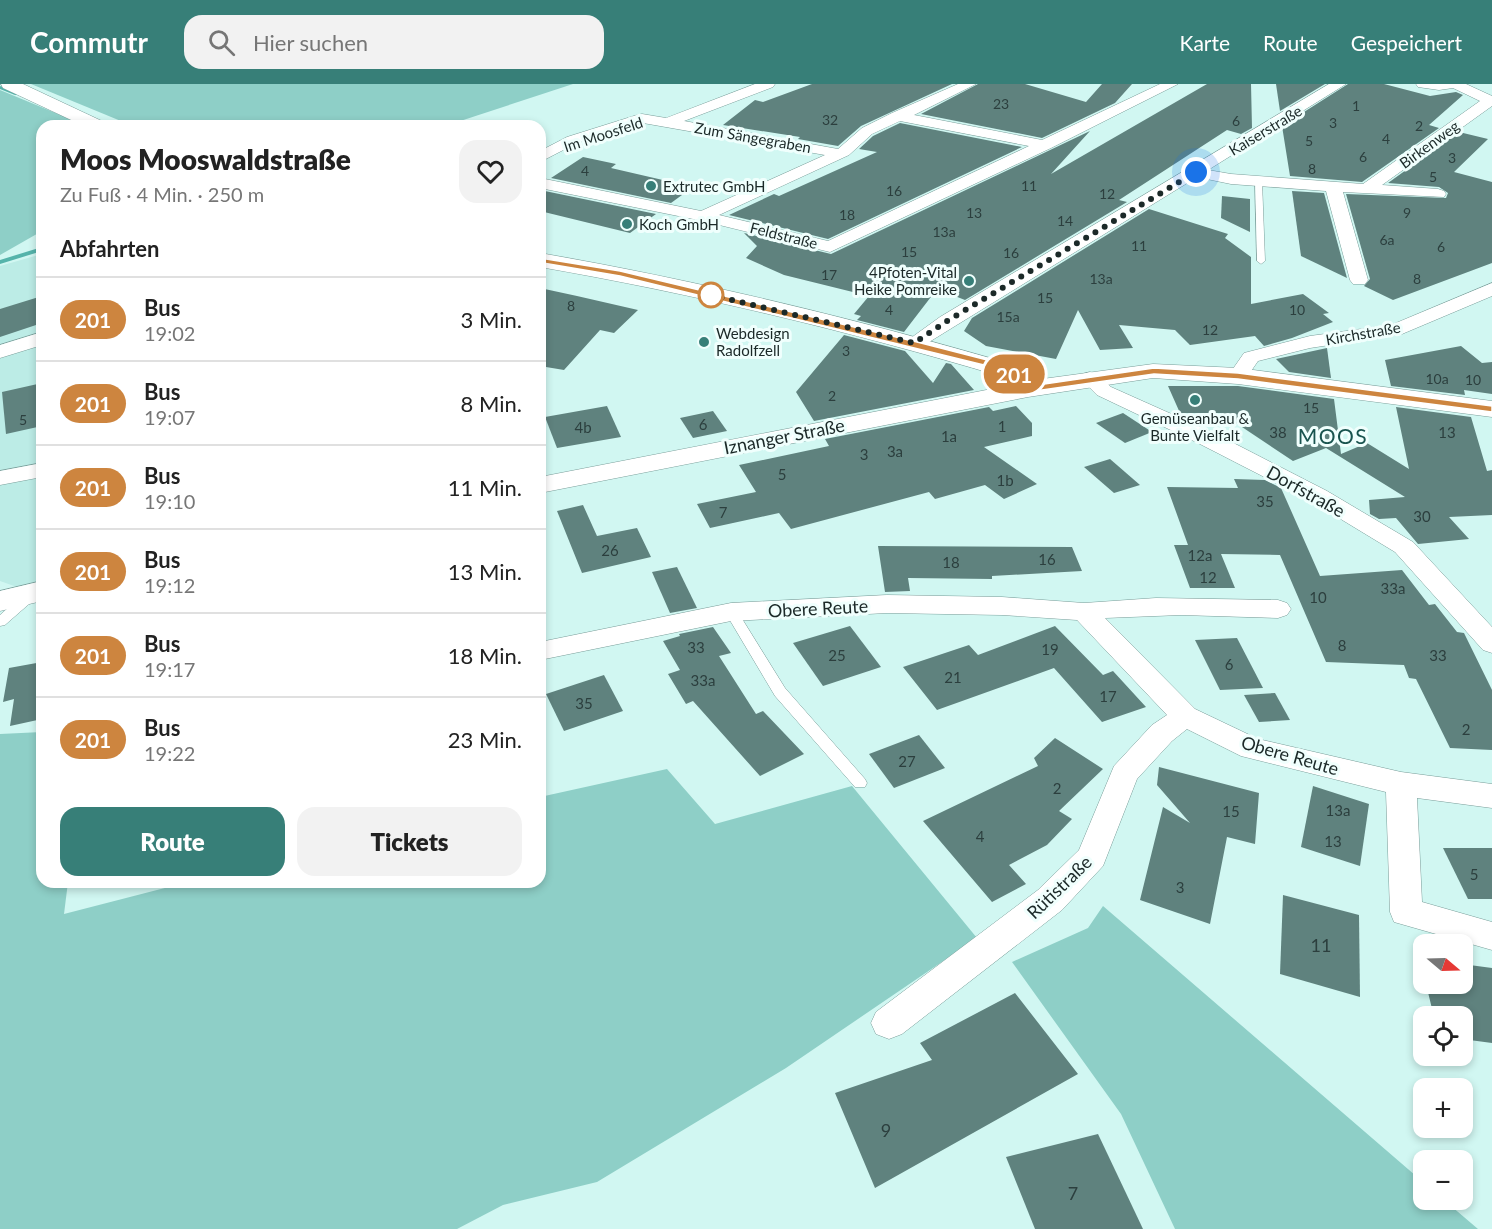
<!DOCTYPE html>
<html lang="de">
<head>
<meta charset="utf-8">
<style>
	:root { --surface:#fff; --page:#f2f2f2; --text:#222; --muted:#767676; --line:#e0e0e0; --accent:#377f78 }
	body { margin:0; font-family:Lato,sans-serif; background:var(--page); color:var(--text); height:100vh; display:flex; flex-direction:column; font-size:22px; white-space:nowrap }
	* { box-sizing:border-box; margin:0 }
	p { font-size:20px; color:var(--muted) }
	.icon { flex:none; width:33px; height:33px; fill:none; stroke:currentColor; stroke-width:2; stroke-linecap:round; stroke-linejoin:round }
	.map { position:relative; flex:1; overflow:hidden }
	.drawer { position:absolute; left:36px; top:36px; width:510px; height:768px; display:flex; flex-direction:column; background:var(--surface); border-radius:18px; box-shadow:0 3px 9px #0003 }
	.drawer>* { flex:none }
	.badge { padding:0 12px; border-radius:20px; font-size:21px; line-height:39px }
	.needle { width:39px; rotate:109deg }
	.buttons { position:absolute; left:1413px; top:850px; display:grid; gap:12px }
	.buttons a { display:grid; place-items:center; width:60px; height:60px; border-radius:12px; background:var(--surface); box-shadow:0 3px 9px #0003; font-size:30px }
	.you { position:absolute; width:30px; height:30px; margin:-15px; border:4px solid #fff; border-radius:50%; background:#1a73e8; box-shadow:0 0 0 9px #1a73e833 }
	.map>.badge { position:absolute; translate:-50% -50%; box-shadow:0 0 0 3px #fff }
	h2 { padding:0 24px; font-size:22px; line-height:54px }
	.round { display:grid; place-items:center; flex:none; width:63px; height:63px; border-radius:18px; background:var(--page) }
	.overview { display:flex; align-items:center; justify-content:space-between; height:102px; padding:0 24px }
	h1 { font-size:28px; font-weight:800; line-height:45px }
	.button { display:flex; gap:12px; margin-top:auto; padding:12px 24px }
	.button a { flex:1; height:69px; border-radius:18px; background:var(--accent); color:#fff; font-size:24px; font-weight:800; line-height:69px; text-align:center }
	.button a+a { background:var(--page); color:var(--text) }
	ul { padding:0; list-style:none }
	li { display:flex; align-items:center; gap:18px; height:84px; padding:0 24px; border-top:2px solid var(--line) }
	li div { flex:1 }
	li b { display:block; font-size:22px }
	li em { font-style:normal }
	li .badge { min-width:66px; font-weight:700; text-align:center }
	header { display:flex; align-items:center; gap:36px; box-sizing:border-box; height:84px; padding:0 30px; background:var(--accent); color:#fff }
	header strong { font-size:28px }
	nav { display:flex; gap:33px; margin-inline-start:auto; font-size:21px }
	.search { width:420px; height:54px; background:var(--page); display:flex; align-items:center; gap:15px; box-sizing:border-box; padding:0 21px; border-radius:18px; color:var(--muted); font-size:22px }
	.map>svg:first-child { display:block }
</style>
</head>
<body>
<header>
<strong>Commutr</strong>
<div class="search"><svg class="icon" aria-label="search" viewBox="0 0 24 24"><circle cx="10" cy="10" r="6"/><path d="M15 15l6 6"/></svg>Hier suchen</div>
<nav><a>Karte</a><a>Route</a><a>Gespeichert</a></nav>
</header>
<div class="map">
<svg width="1492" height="1145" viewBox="0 0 1492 1145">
	<rect width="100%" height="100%" fill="#d1f7f2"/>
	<polygon fill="#bcece6" points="42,170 42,507 34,509 0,497 0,182"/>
	<g fill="#8ecfc7">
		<polygon points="31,0 573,0 445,42 133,42"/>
		<polygon points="0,6 87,42 42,42 42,147 0,171"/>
		<polygon points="42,648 42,798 68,798 64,830 188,798 540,798 540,713 667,685 715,740 852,702 977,854 786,984 597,1098 503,1121 457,1145 0,1145 0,650"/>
		<polygon points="1103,822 1423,1098 1424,1116 1444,1116 1478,1145 1175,1145 1121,1030 1012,878 1088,844"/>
	</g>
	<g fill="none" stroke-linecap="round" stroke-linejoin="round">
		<g fill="#55b4ab" fill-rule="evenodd">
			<polygon points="0,2 19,9 19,10 15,11 0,5"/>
			<polygon points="42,163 42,167 0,180 0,176"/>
		</g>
	</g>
	<g fill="#5f827e">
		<polygon points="812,0 952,0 861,42 838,62 798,55 800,53 723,41 755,16 763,18"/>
		<polygon points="978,0 1025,0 1086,18 1102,0 1132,0 1115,19 1042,54 921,30"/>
		<polygon points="1207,0 1251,0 1252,44 1241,50 1227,46 1119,116 1127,118 965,216 937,205 904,248 857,236 861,232 854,230 869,212 784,191 746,174 757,162 744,149 831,170 1090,47 1051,90"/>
		<polygon points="1276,0 1325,0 1280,27"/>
		<polygon points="1348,0 1384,0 1430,12 1456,8 1463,11 1429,41 1439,44 1362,98 1290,92 1282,42"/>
		<polygon points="900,39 1022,63 828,155 729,131 774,110 779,112 877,68 859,65 873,52"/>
		<polygon points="1459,48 1488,55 1454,88 1492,98 1492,179 1393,216 1364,202 1370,195 1346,110 1446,114 1448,109 1439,103 1388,99"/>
		<polygon points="583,73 616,80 611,84 693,103 671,119 551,94"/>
		<polygon points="540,106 656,130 630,149 540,127"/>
		<polygon points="1292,107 1324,109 1347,194 1301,172"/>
		<polygon points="1222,112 1250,115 1250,148 1221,134"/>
		<polygon points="1149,125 1228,150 1225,154 1251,173 1251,220 1303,210 1329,229 1323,230 1333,238 1292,254 1264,262 1255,252 1190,261 1175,246 1119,241 1133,264 1100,266 1078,226 1056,275 986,262 964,247 972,234"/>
		<polygon points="540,204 577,212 638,226 614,249 600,246 564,286 540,282"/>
		<polygon points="42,212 42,239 0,253 0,225"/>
		<polygon points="844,251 905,267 933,299 946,279 951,280 974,306 814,337 796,308"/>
		<polygon points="1461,262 1482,279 1492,278 1492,310 1464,306 1465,311 1391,302 1385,276"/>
		<polygon points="1327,264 1331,294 1289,288 1276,275"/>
		<polygon points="42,299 42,342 6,350 2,308"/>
		<polygon points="1168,302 1238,302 1334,315 1341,370 1367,359 1409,385 1396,323 1471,333 1487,387 1492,386 1492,431 1449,433 1469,455 1418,460 1396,434 1379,435 1370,430 1369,416 1405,413 1326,364 1293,377 1221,329 1180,329"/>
		<polygon points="607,322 621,353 557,364 545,333"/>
		<polygon points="1016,322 1032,339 1032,352 984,363 1037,400 1004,415 985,401 935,415 929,408 791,445 779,429 710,444 697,420 756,408 739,381 829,362 825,355 989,323 993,327"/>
		<polygon points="713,327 727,347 693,354 680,334"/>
		<polygon points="1123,329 1152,348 1125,359 1096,339"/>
		<polygon points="1110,375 1140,401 1114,409 1084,383"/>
		<polygon points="1234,395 1265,396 1281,404 1320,492 1402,486 1429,521 1435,520 1457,548 1464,549 1492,606 1492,666 1450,664 1416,595 1409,594 1404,581 1326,578 1280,471 1221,470 1235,504 1190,504 1174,461 1188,461 1167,403 1238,404"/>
		<polygon points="583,421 597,452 637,444 651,473 582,489 557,427"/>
		<polygon points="878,462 1072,463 1082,487 992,492 992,495 908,494 910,507 885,508"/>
		<polygon points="677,483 697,524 670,529 652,488"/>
		<polygon points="850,542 881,583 823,602 793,559"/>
		<polygon points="1055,542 1103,591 1113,587 1146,623 1102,638 1054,584 937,626 903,583 969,561 978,571"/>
		<polygon points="713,543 731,569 719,572 756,630 763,627 804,670 760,692 693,617 686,620 668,590 680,586 663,557 680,552 679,550"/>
		<polygon points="1237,554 1263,604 1220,606 1195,556"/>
		<polygon points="42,578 42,635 10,642 14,615 3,618 9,584"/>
		<polygon points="604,591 623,627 564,647 546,610"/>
		<polygon points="1275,609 1290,636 1259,638 1244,611"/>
		<polygon points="919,651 945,684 894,704 869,670"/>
		<polygon points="1055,654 1103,685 1059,727 1072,735 1047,761 1009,781 1026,800 992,818 923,737 1038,682 1034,674"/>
		<polygon points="1159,683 1259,709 1255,760 1227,753 1210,840 1140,816 1163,723 1190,739 1157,701"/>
		<polygon points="1313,702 1369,720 1360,782 1301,763"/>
		<polygon points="1443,764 1492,764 1492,815 1468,815"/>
		<polygon points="1283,811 1359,831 1360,913 1280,890"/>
		<polygon points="1462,880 1492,884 1492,959 1462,955 1462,933 1434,933 1426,900 1462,900"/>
		<polygon points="1015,909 1078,990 875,1104 835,1009 932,976 920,959"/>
		<polygon points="1098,1050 1143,1145 1035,1145 1006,1073"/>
	</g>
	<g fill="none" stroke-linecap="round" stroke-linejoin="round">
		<defs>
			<g id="service">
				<polygon points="1255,95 1262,97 1265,177 1261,180 1257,177"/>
				<polygon points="32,506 37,507 38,510 37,513 5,541 0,542 0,531 27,507"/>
				<polygon points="731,524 736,525 785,604 865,695 867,699 865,703 855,703 775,612 725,528"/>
			</g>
			<g id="minor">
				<path d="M 755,0 L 775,0 L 773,3 L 684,37 L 838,65 L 862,44 L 892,29 L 958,0 L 976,0 L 914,31 L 1042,56 L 1160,0 L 1178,0 L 1051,64 L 830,168 L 703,137 L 540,104 L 540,94 L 701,127 L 825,71 L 643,39 L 577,59 L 540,78 L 540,67 L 567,53 L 637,31 L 642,30 L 666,34 ZM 900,37 L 1029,62 L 828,157 L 719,131 L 849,71 L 872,50 Z"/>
				<polygon points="1329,0 1346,0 1208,86 1231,90 1363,100 1480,17 1453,4 1439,6 1418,3 1416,0 1466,0 1492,12 1492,22 1382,101 1438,105 1444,107 1446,110 1444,113 1343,108 1368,196 1365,200 1353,200 1350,196 1326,107 1231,100 1197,93 921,263 907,263 904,259 940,233"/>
				<polygon points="1492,199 1492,212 1402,250 1310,264 1258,277 1245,296 1238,298 1231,296 1228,292 1244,269 1310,252 1391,241"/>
				<polygon points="42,248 42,261 0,274 0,261"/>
				<polygon points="1090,288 1097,290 1111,303 1214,349 1327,407 1413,458 1492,543 1492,569 1483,566 1395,468 1311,417 1198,359 1097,311 1080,294 1083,290"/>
				<polygon points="42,379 42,393 0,401 0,387"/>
				<polygon points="887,511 1002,513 1084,519 1156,514 1278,516 1287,519 1291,525 1287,531 1278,534 1181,531 1105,534 1195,625 1258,655 1401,688 1492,700 1492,724 1417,714 1422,818 1492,838 1492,866 1394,838 1390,828 1386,708 1241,672 1187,645 1172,657 1137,695 1103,782 1062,826 902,950 889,955 876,950 871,939 876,928 1038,806 1079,766 1114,682 1152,641 1167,631 1077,536 1002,531 887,529 731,537 540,576 540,558 731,519"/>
			</g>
			<g id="secondary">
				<polygon points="1,0 23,0 104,38 107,42 84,42 3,4"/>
				<path d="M 540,169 C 701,197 861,236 1018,282 L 1027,287 L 1035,296 L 1153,280 L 1238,284 L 1492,317 L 1492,333 L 1238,300 L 1153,294 L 1028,313 L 540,409 L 540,393 L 1012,301 L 1000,292 C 849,247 695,210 540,183 Z"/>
				<polygon points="42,497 42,517 0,527 0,507"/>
			</g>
		</defs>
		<use href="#service" stroke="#799d99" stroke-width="1"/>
		<use href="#minor" stroke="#799d99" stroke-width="1"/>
		<use href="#secondary" stroke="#799d99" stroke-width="1"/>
		<use href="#service" fill="#fff" fill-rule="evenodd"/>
		<use href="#minor" fill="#fff" fill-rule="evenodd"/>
		<use href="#secondary" fill="#fff" fill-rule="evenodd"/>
	</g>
	<polygon fill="#cd853f" stroke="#fff" stroke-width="1.5" points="540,174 620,187 917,258 999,279 1022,291 1031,302 1154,284 1238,289 1492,322 1492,328 1238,295 1154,290 1028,308 1015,294 992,283 620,192 537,178 536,176"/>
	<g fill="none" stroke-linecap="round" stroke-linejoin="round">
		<polyline stroke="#1b2928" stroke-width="6" stroke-dasharray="0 10.8" points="711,211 914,259 947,237 1196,88"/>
	</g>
	<g fill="#377f78" stroke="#f0fffd" stroke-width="2">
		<circle cx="651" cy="102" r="6"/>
		<circle cx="627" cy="140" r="6"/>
		<circle cx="969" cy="197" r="6"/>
		<circle cx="704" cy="258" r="6"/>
		<circle cx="1195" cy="316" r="6"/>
	</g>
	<circle fill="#fff" stroke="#cd853f" stroke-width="3" cx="711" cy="211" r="12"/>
	<g text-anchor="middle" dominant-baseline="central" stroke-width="6" stroke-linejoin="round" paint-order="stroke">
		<g font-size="14" fill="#2c3f3e">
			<text x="1001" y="19">23</text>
			<text x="1356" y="21">1</text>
			<text x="830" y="35">32</text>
			<text x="1236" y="36">6</text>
			<text x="1333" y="38">3</text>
			<text x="1419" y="41">2</text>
			<text x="1386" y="54">4</text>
			<text x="1309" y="56">5</text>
			<text x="1363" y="72">6</text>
			<text x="1452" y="73">3</text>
			<text x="1312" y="84">8</text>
			<text x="585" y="86">4</text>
			<text x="1433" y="92">5</text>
			<text x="1029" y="101">11</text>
			<text x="894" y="106">16</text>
			<text x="1107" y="109">12</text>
			<text x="974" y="128">13</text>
			<text x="1407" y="128">9</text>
			<text x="847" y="130">18</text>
			<text x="1065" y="136">14</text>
			<text x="944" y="147">13a</text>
			<text x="1387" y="155">6a</text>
			<text x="1139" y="161">11</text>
			<text x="1441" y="162">6</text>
			<text x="909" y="167">15</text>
			<text x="1011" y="168">16</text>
			<text x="829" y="190">17</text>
			<text x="1101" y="194">13a</text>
			<text x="1417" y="194">8</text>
			<text x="1045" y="213">15</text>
			<text x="571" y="221">8</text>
			<text x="889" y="225">4</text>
			<text x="1297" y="225">10</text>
			<text x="1008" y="232">15a</text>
			<text x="1210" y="245">12</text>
			<text x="846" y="266">3</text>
			<text x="1437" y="294">10a</text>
			<text x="1473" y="295">10</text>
			<text x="832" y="311">2</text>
			<text x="1311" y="323">15</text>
			<text x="23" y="335">5</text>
		</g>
		<g font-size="15" fill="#1b2928" stroke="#f0fffd">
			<text transform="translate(1265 46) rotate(-31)">Kaiserstraße</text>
			<text transform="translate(603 50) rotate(-18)">Im Moosfeld</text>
			<text transform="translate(753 53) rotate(10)">Zum Sängegraben</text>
			<text transform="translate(1429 60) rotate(-36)">Birkenweg</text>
			<text transform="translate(784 151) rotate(14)">Feldstraße</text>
			<text transform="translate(1363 249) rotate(-10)">Kirchstraße</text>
		</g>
		<g font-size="15" fill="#1b2928" stroke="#f0fffd" text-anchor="start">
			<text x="663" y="102">Extrutec GmbH</text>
			<text x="639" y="140">Koch GmbH</text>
			<text x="957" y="188" text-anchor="end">4Pfoten-Vital<tspan x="957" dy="17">Heike Pomreike</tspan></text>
			<text x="716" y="249">Webdesign<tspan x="716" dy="17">Radolfzell</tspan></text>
			<text x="1195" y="334" text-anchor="middle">Gemüseanbau &amp;<tspan x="1195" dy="17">Bunte Vielfalt</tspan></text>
		</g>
		<g font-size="15" fill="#2c3f3e">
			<text x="703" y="340">6</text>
			<text x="1002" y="342">1</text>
			<text x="583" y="343">4b</text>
			<text x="1278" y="348">38</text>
			<text x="1447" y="348">13</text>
			<text x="949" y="352">1a</text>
			<text x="895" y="367">3a</text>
			<text x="864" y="370">3</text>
			<text x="782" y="390">5</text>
			<text x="1005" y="396">1b</text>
			<text x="1265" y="417">35</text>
			<text x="723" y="428">7</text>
			<text x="1422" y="432">30</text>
			<text x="610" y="466">26</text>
			<text x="1200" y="471">12a</text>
			<text x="1047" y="475">16</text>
			<text x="951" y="478">18</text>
			<text x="1208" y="493">12</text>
			<text x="1393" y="504">33a</text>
			<text x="1318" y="513">10</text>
			<text x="1342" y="561">8</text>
			<text x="696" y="563">33</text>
			<text x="1050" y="565">19</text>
			<text x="837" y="571">25</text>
			<text x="1438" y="571">33</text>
			<text x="1229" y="580">6</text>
			<text x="953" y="593">21</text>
			<text x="703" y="596">33a</text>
			<text x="1108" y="612">17</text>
			<text x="584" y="619">35</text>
			<text x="1466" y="645">2</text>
			<text x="907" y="677">27</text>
			<text x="1057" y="704">2</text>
			<text x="1338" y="726">13a</text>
			<text x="1231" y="727">15</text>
			<text x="980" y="752">4</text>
			<text x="1333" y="757">13</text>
			<text x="1474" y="790">5</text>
			<text x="1180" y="803">3</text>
		</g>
		<g font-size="18" fill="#1b2928" stroke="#f0fffd">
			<text transform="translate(784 352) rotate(-11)">Iznanger Straße</text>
			<text transform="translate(1306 407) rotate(29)">Dorfstraße</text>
			<text transform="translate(818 524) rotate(-3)">Obere Reute</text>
			<text transform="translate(1290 671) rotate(16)">Obere Reute</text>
			<text transform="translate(1059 803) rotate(-44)">Rütistraße</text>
		</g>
		<g font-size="18" fill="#2c3f3e">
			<text x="1321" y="861">11</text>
			<text x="886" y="1046">9</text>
			<text x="1073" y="1109">7</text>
		</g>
		<g font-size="21" letter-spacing="1.5" fill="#19544f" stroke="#f0fffd">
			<text x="1333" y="351">MOOS</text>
		</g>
	</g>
</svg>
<div class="buttons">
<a><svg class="needle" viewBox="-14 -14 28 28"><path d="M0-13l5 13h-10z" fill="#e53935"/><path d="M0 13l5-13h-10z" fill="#767676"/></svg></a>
<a><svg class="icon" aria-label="locate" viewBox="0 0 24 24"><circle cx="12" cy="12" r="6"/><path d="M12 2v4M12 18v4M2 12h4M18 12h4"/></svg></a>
<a>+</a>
<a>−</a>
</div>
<div class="you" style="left:1196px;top:88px"></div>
<b class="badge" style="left:1014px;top:290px;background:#cd853f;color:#fff">201</b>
<section class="drawer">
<div class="overview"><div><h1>Moos Mooswaldstraße</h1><p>Zu Fuß · 4 Min. · 250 m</p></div><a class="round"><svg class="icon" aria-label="heart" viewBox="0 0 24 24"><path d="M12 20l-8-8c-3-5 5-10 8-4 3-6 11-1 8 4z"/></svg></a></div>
<h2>Abfahrten</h2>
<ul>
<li><span class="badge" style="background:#cd853f;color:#fff">201</span><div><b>Bus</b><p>19:02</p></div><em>3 Min.</em></li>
<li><span class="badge" style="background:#cd853f;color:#fff">201</span><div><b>Bus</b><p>19:07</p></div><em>8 Min.</em></li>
<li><span class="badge" style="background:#cd853f;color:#fff">201</span><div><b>Bus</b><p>19:10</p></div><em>11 Min.</em></li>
<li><span class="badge" style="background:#cd853f;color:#fff">201</span><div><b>Bus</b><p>19:12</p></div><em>13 Min.</em></li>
<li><span class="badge" style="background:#cd853f;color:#fff">201</span><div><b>Bus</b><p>19:17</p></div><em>18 Min.</em></li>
<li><span class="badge" style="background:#cd853f;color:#fff">201</span><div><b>Bus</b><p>19:22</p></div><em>23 Min.</em></li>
</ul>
<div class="button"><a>Route</a><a>Tickets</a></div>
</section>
</div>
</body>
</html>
